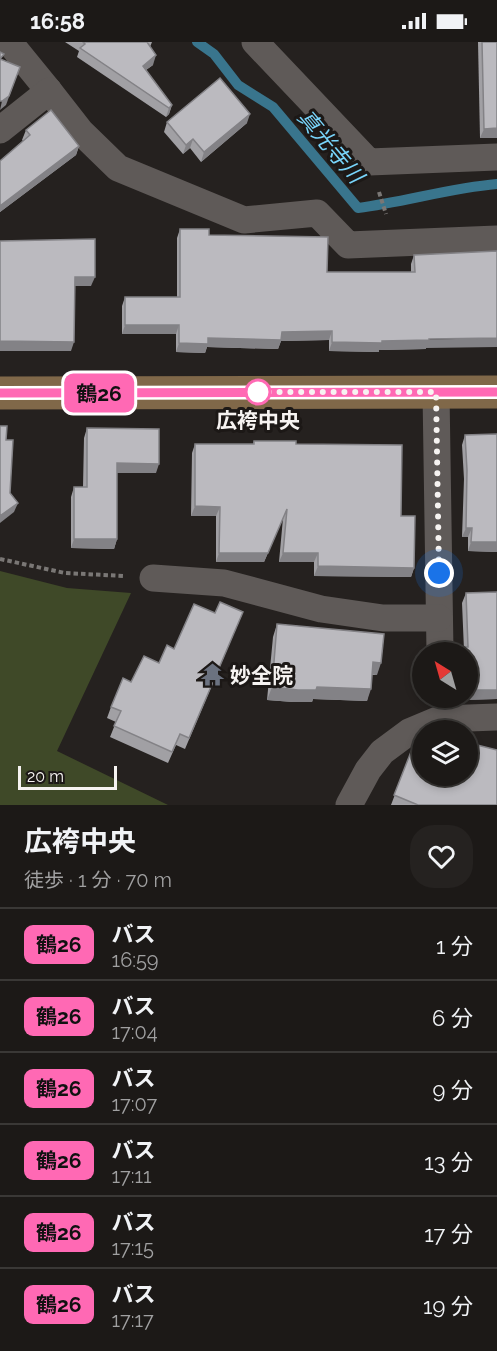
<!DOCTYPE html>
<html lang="ja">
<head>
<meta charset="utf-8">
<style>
	:root { --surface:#1c1917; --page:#252220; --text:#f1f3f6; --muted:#a0a0a1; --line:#3a3836 }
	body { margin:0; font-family:Raleway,"Noto Sans JP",sans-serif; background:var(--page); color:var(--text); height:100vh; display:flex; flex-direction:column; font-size:22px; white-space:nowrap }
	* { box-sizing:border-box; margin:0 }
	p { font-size:20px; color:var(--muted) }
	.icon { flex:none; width:33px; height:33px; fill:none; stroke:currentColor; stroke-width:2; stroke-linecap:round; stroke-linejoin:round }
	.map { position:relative; height:763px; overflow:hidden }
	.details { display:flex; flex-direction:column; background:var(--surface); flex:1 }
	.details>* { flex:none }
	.badge { padding:0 12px; border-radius:9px; font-size:21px; line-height:39px }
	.needle { width:39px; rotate:323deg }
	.fabs { position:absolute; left:412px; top:600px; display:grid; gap:12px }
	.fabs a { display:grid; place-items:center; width:66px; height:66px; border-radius:50%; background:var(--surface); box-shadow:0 3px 9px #0003,0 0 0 2px var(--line); font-size:30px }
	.scale { position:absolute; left:18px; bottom:15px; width:99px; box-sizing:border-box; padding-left:6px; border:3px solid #f6f3f1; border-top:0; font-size:16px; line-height:21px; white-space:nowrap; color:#f6f3f1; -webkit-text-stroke:4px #1c1816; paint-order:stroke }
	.you { position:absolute; width:30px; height:30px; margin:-15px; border:4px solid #fff; border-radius:50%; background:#1a73e8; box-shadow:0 0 0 9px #1a73e833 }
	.map>.badge { position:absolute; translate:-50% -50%; box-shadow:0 0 0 3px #fff }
	.round { display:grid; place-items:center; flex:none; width:63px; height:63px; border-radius:24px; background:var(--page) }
	.head { display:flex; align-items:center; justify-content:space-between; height:102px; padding:0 24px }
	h1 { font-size:28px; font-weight:700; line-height:45px }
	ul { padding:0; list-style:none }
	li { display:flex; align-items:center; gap:18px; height:72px; padding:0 24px; border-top:2px solid var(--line) }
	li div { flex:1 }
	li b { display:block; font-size:22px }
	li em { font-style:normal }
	li .badge { min-width:66px; font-weight:700; text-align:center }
	.status { display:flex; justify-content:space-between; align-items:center; height:42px; padding:0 30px; background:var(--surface); direction:ltr }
	.status svg { height:16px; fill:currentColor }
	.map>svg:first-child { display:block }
</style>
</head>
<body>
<div class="status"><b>16:58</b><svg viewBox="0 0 49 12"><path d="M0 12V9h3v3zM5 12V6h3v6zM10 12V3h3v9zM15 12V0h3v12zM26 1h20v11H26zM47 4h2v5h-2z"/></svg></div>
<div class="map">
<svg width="497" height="763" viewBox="0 0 497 763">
	<rect width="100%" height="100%" fill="#25211f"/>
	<polygon fill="#3f4928" points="0,529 67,546 131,551 57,709 168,763 0,763"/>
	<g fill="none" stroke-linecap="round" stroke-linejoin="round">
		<path stroke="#39758d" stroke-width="10" d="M 197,0 L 214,12 L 238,43 L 273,65 L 358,166 C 405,160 450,146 497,142"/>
		<g stroke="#7a7775" stroke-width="4" stroke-dasharray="4.5 3" stroke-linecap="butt">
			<polyline points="379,150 386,172"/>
			<polyline points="0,517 65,531 124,534"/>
		</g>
		<g stroke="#5f5a58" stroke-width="27">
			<polyline points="9,0 49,49"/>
			<polyline points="255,0 369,120 497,115"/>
			<polyline points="0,88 49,49 81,90 118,126 244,178 317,171 348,203 497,197"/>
			<polyline points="436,350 440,610"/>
			<polyline points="153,536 224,541 321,567 383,576 439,576"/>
			<polyline points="349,763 368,728 382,710 409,690 440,677 497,675"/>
		</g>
		<polyline stroke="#806849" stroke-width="33" points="0,351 497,350"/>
	</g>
	<g fill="#a1a0a4">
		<polygon points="65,0 152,0 150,5 153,23 146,28 172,63 169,72 166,75 77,15 79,9"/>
		<polygon points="478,0 497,0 497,96 480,96"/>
		<polygon points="167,80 247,81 201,120 190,106 183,112 164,90"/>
		<polygon points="26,88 79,104 76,113 0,170 0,119 23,99 22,98"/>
		<polygon points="180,187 209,193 327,230 411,230 411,222 414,213 426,306 426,307 379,308 379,310 329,309 329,298 281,299 278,307 207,305 205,311 176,310 176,292 122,292 122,264 125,255 177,255 177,196"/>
		<polygon points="87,386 156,431 117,431 117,497 114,507 71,506 71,455 74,445 83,445 84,396"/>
		<polygon points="497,392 497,510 468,509 468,495 462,495 464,437 462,403 465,393"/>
		<polygon points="254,399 296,402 401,474 414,526 411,535 314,534 314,520 279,520 283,476 264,520 216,520 216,474 191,474 192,411 195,402 253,402"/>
		<polygon points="497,550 497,657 461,658 461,656 468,656 468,610 463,610 464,608 462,561 466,551"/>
		<polygon points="243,570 185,707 176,703 168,721 110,695 116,680 107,676 111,665 131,640 159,621 215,571"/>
		<polygon points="277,582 377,633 372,633 367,659 313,657 312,660 293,660 267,658 273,595"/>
		<polygon points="416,697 423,734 470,711 473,702 497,763 391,763"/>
	</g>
	<g fill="#838286">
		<polygon points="156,13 153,23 139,33 143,24"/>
		<polygon points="20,25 6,63 0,68 2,59"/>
		<polygon points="172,63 169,72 166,75 169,66"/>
		<polygon points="250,72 247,81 201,120 204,110"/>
		<polygon points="497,86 497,96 480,96 484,87"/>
		<polygon points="193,97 190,106 183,112 186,103"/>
		<polygon points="79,104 76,113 0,170 0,164"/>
		<polygon points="75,235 95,235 91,244 72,244"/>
		<polygon points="125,283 179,283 176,292 122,292"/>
		<polygon points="332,289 329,298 281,299 278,307 207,305 205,311 176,310 179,301 208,296 282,290"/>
		<polygon points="497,296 497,305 426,306 426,307 379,308 379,310 329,309 332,300"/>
		<polygon points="0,299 74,300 71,309 0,309"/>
		<polygon points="117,421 159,422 156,431 114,431"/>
		<polygon points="18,461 14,470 0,481 0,474"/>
		<polygon points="195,464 220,465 216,474 191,474"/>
		<polygon points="287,467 264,520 216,520 219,511"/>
		<polygon points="466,486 472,486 468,495 462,495"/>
		<polygon points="74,497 117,497 114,507 71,506"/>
		<polygon points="471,500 497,500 497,510 468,509"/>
		<polygon points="283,511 318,511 314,520 279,520"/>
		<polygon points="318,524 414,526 411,535 314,534"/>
		<polygon points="373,620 381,621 377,633 369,632"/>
		<polygon points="272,645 317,645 371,647 367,659 313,657 312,660 293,660 267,658"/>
		<polygon points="468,648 497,648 497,657 461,658 462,656 468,656"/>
	</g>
	<g fill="#bbbabf" stroke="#838286" stroke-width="1.5">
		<polygon points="83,0 147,0 156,13 143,24 172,63 169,66 80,6 85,2"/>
		<polygon points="482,0 497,0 497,86 484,87"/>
		<polygon points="0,10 4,12 0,17"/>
		<polygon points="0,17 20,25 9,54 2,59 0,59"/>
		<polygon points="220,36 250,72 204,110 193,97 186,103 167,80"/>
		<polygon points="51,68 79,104 0,164 0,119 30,93 26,88"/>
		<polygon points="180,187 209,187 209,193 328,195 327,230 415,230 414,213 497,209 497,296 429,297 429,298 382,299 382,301 332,300 332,289 282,290 281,298 208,296 208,302 179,301 179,283 125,283 125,255 180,255"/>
		<polygon points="95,197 95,235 75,235 74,300 0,299 0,199"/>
		<polygon points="0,384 7,384 6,398 13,398 10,451 18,461 0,474"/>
		<polygon points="87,386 159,387 159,422 117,421 117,497 74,497 74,445 87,445"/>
		<polygon points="497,392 497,500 471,500 472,486 466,486 467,428 465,393"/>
		<polygon points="254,399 296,399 296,402 402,403 401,474 415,474 414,526 318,524 318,511 283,511 287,467 268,511 219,511 220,465 195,464 195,402 254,402"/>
		<polygon points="497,550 497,648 468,648 468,610 465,610 465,605 468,605 466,551"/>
		<polygon points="220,560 243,570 189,696 180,692 172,710 114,684 121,669 111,665 123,636 131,640 144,614 159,621 167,603 174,607 194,562 215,571"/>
		<polygon points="277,582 384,592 381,621 373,620 371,647 317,645 316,648 298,648 272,645"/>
		<polygon points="416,697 423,700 423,734 468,734 468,711 471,711 473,702 497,708 497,763 418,763 394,753"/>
	</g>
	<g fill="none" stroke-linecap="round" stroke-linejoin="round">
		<defs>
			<polyline id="line" points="0,351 497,350"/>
		</defs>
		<use href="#line" stroke="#fff" stroke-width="14"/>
		<use href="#line" stroke="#ff69b4" stroke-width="9"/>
		<polyline stroke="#f6f3f1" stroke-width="6" stroke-dasharray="0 10.8" points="258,350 436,350 439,531"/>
	</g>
	<defs>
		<symbol id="temple-bare" viewBox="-9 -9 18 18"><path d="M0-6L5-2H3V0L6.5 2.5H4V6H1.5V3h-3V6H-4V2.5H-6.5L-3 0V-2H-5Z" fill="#6b7280" stroke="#1c1816" stroke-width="2.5" paint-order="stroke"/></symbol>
	</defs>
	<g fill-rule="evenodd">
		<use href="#temple-bare" x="196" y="616" width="33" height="33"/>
	</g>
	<circle fill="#fff" stroke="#ff69b4" stroke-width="3" cx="258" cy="350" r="12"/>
	<g text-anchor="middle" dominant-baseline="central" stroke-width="6" stroke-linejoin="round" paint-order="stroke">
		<g font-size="21" font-weight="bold" fill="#f6f3f1" stroke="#1c1816">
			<text x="258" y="378">広袴中央</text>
		</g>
		<g font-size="21" font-weight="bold" fill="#f6f3f1" stroke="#1c1816" text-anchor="start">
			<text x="230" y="633">妙全院</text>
		</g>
		<g font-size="22" font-style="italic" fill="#78d4fa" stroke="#1c1816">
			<text transform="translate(331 104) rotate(50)">真光寺川</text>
		</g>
	</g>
</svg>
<div class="fabs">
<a><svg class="needle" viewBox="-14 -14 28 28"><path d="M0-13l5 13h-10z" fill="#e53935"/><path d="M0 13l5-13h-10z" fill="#a0a0a1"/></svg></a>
<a><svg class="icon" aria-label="layers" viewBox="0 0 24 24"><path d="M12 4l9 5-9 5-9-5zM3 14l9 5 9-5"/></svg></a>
</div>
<div class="scale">20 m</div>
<div class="you" style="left:439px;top:531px"></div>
<b class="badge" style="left:99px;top:351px;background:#ff69b4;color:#111">鶴26</b>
</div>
<section class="details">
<div class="head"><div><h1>広袴中央</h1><p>徒歩 · 1 分 · 70 m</p></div><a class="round"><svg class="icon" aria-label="heart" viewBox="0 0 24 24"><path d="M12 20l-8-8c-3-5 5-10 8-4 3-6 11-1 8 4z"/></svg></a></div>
<ul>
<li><span class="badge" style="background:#ff69b4;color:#111">鶴26</span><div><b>バス</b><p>16:59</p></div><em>1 分</em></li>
<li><span class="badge" style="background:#ff69b4;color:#111">鶴26</span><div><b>バス</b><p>17:04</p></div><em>6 分</em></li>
<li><span class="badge" style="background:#ff69b4;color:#111">鶴26</span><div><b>バス</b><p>17:07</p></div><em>9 分</em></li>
<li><span class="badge" style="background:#ff69b4;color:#111">鶴26</span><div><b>バス</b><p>17:11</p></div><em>13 分</em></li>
<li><span class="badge" style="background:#ff69b4;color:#111">鶴26</span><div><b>バス</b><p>17:15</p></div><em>17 分</em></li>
<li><span class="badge" style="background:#ff69b4;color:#111">鶴26</span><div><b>バス</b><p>17:17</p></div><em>19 分</em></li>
</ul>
</section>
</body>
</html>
